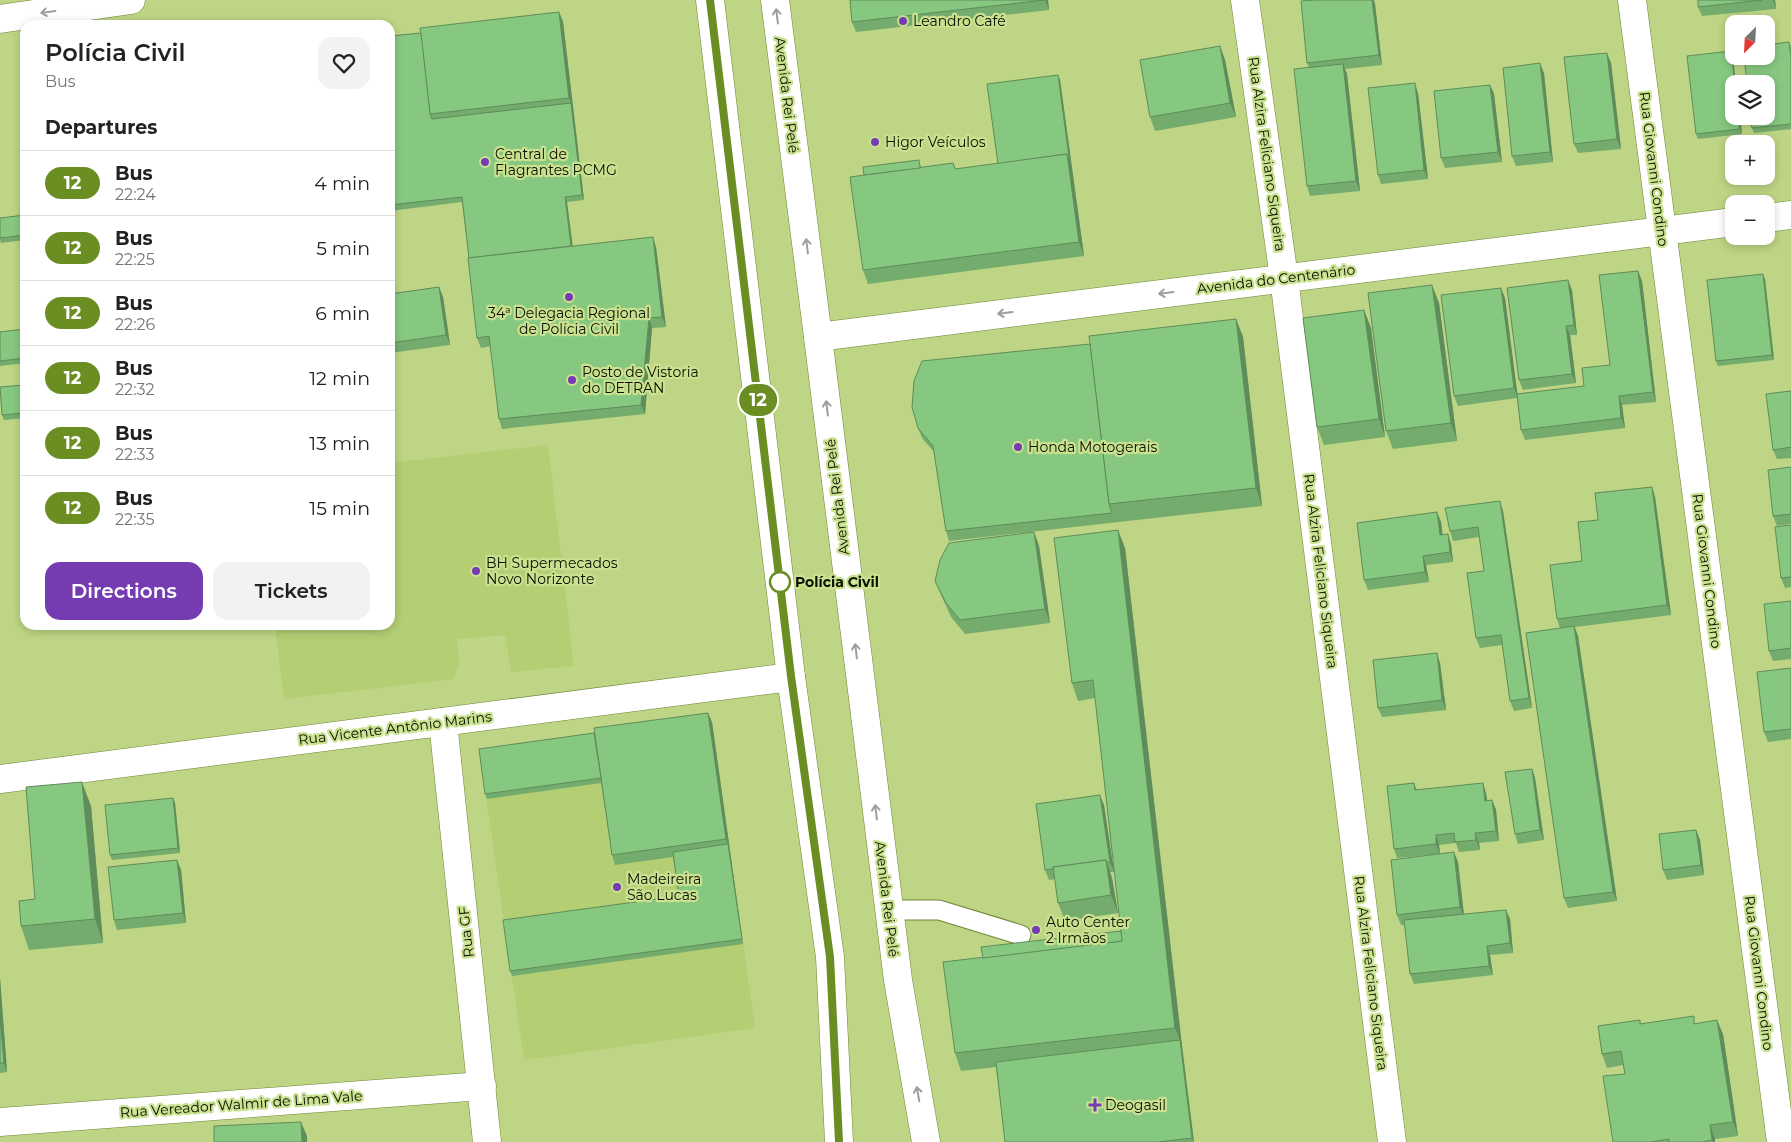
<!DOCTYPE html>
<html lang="en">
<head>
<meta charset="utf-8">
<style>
	:root { --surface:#fff; --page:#f2f2f2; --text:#222; --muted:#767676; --line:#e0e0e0; --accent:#753cb2 }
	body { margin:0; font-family:Montserrat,sans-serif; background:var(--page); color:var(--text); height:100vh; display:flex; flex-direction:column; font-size:19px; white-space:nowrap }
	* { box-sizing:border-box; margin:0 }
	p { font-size:16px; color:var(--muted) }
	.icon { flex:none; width:28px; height:28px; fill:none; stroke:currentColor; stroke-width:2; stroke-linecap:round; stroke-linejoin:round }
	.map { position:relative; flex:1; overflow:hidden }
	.side { position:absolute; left:20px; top:20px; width:375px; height:610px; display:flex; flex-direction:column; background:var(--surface); border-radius:15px; box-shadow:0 2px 8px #0003 }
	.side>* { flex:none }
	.badge { padding:0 10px; border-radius:16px; font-size:18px; line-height:32px }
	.needle { width:32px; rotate:204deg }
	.controls { position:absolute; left:1725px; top:15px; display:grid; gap:10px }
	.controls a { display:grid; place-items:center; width:50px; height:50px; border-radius:10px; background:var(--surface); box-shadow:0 2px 8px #0003; font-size:25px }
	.map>.badge { position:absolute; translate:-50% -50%; box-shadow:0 0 0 2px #fff }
	h2 { padding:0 25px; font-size:19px; line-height:45px }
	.round { display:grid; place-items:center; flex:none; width:52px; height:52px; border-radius:15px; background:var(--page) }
	.summary { display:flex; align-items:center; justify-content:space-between; height:85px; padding:0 25px }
	h1 { font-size:24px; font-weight:600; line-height:38px }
	.primary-button { display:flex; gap:10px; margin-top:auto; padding:10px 25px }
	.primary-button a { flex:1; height:58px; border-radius:15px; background:var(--accent); color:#fff; font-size:20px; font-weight:600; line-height:58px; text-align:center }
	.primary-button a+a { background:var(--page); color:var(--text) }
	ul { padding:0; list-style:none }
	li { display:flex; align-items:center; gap:15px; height:65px; padding:0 25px; border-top:1px solid var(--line) }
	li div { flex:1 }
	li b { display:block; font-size:19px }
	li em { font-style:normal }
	li .badge { min-width:55px; font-weight:700; text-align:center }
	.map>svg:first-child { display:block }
</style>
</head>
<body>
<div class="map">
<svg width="1791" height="1142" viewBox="0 0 1791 1142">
	<rect width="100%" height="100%" fill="#bdd584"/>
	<g fill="#b4ce74">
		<polygon points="548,445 574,666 511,672 505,635 457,639 459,665 453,679 284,699 275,625 390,625 390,463"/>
		<polygon points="712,722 755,1028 524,1060 480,754"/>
	</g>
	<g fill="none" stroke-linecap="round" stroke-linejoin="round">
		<defs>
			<polyline id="lane" points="889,910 939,910 1021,935"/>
			<g id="street">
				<polyline points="1245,0 1284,278 1392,1142"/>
				<polyline points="1632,0 1781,1142"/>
				<polyline points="0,19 131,0"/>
				<polyline points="443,722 487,1142"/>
				<polyline points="0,779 791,677"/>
				<polyline points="0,1122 482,1086"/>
			</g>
			<g id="secondary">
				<polyline points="1766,218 1791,215"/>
				<polyline points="818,337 1734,222"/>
			</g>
			<g id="primary">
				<polyline points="710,0 791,677 830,957 839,1142"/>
				<polyline points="775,0 818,337 898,980 926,1142"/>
			</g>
		</defs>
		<use href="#lane" stroke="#708535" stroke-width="21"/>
		<use href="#street" stroke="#708535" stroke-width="29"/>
		<use href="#secondary" stroke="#708535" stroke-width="29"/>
		<use href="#primary" stroke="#708535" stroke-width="29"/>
		<use href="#lane" stroke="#fff" stroke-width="19"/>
		<use href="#street" stroke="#fff" stroke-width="28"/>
		<use href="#secondary" stroke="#fff" stroke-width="28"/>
		<use href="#primary" stroke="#fff" stroke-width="28"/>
	</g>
	<g fill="#74ac6e">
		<polygon points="850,0 1048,0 1049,10 856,32 852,22"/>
		<polygon points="1698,0 1775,0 1776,9 1702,16 1698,7"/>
		<polygon points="1375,4 1382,65 1345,69 1347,74 1360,191 1310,196 1307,186 1309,68 1307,63"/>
		<polygon points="559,12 563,22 584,200 567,202 572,246 656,247 666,327 652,328 645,414 502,429 499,419 491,346 481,348 477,338 469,258 462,202 390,211 390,36 421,33"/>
		<polygon points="1789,42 1791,47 1791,129 1754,133 1752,128"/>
		<polygon points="1220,46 1225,60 1236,117 1155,131 1150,117"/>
		<polygon points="1733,56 1734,116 1740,116 1742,134 1698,139 1696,134"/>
		<polygon points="1611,63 1621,149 1578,153 1574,144"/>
		<polygon points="1544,73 1553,162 1516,166 1512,156"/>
		<polygon points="1058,75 1060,80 1084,256 868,284 863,270 864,175 921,165 921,168 953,163 956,169 998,164"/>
		<polygon points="1490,85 1494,94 1502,162 1445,168 1441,158"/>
		<polygon points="1418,93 1428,179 1381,184 1378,175"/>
		<polygon points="25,217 25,240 1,243 0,240 0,218"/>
		<polygon points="1638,271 1642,281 1656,402 1622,405 1625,428 1525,440 1521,430 1517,398 1458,406 1454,396 1505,298 1517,394 1584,386 1610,365"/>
		<polygon points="1765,279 1774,360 1718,366 1716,361"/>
		<polygon points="439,287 443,297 450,345 390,353 390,294"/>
		<polygon points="1572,290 1577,335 1570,335 1576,383 1523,390 1519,380"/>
		<polygon points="1439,303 1457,441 1393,449 1386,431"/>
		<polygon points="1364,310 1371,328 1385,437 1324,445 1317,427"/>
		<polygon points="1236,319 1243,337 1262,506 949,541 946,531 934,452 922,438 918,428 1090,344"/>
		<polygon points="25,329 25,363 0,366 0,332"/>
		<polygon points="25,385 25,418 4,420 2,415"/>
		<polygon points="1791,391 1791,458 1777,459 1773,450"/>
		<polygon points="1791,467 1791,524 1777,526 1773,516"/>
		<polygon points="1652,487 1655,497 1671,615 1575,627 1578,636 1617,901 1568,908 1564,898 1560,628 1557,619 1582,561 1598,520"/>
		<polygon points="1503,511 1532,708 1514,711 1510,701 1502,645 1480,648 1476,638 1484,571 1479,537 1453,541 1450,531"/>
		<polygon points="1437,512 1441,522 1442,535 1451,544 1453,562 1426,565 1429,582 1368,590 1364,580"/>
		<polygon points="1791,525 1791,587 1785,588 1781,578"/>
		<polygon points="1034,532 1039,546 1050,623 965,634 951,617 941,595 935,581"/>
		<polygon points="1125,548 1182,1046 1194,1142 1005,1142 996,1067 961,1071 955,1053 983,958 1121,931 1095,698 1078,701 1072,683"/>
		<polygon points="1791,601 1791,659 1773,661 1769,651"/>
		<polygon points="1440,663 1446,710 1382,717 1378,708"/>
		<polygon points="1791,668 1791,739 1768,742 1764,732"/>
		<polygon points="712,722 743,944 512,976 510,971 679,896 673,857 615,865 612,855 601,783 487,799 485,794"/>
		<polygon points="1532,769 1535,778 1544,840 1518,844 1515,834"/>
		<polygon points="1414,783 1417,790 1486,793 1487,801 1492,800 1496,810 1499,841 1479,843 1480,850 1459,852 1456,843 1439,845 1440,854 1397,858 1394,849"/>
		<polygon points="173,798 175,803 180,853 112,860 110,855"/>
		<polygon points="1104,805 1114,872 1110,872 1112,878 1118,913 1065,921 1058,903 1055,879 1049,880 1045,870"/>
		<polygon points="91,806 103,943 29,950 21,926 35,899"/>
		<polygon points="1696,830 1700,840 1704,875 1667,880 1663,870"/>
		<polygon points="177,860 181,870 186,923 117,930 114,920"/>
		<polygon points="1458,862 1464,914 1510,919 1513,953 1490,955 1493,975 1414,984 1410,974 1405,925 1401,925 1397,915"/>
		<polygon points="0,978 7,1072 0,1073"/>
		<polygon points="1640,1020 1641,1024 1696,1023 1723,1034 1738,1136 1715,1139 1715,1142 1613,1142 1625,1074 1623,1065 1607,1068 1602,1054"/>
	</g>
	<g fill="#5e8c5a">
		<polygon points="1045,0 1048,0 1049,10"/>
		<polygon points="1372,0 1374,0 1375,4 1382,65 1379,55"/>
		<polygon points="1773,0 1775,0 1776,9"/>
		<polygon points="559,12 563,22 584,200 582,195 571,103 569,98"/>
		<polygon points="1220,46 1225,60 1236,117 1230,103"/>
		<polygon points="1731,51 1733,56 1736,84 1735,84"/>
		<polygon points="1607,53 1611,63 1621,149 1617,139"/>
		<polygon points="1540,63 1544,73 1553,162 1550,152"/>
		<polygon points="1343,64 1347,74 1360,191 1356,181"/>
		<polygon points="1058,75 1060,80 1084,256 1079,242 1067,154"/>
		<polygon points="1415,83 1418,93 1428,179 1424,170"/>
		<polygon points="1490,85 1494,94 1502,162 1498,152"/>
		<polygon points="1738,116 1740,116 1742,134 1740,129"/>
		<polygon points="565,197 567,202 574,256 572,251"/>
		<polygon points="653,237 656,247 666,327 662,317"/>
		<polygon points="1638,271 1642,281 1656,402 1653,392"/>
		<polygon points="1763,274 1765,279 1774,360 1772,355"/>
		<polygon points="1568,280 1572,290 1577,335 1574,325"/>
		<polygon points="1432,285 1439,303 1457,441 1451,423"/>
		<polygon points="439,287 443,297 450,345 446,335"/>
		<polygon points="1501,288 1505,298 1518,398 1514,388"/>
		<polygon points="1364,310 1371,328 1385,437 1379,419"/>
		<polygon points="649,318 652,328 645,414 641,405"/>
		<polygon points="1236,319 1243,337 1262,506 1256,488"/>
		<polygon points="1566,326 1570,335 1576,383 1572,374"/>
		<polygon points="1619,396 1622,405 1625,428 1621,418"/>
		<polygon points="1652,487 1655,497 1671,615 1667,605"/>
		<polygon points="1500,501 1503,511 1532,708 1529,698"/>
		<polygon points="1437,512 1441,522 1444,545 1440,535"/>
		<polygon points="1118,530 1125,548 1182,1046 1194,1142 1192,1138 1180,1040 1175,1028"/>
		<polygon points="1034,532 1039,546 1050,623 1045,609"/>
		<polygon points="1448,534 1451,544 1453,562 1450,552"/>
		<polygon points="1423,556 1426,565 1429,582 1425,572"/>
		<polygon points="1574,626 1578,636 1617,901 1613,892"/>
		<polygon points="1437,653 1440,663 1446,710 1442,700"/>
		<polygon points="708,713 712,722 743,944 742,939 728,844 726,839"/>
		<polygon points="1532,769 1535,778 1544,840 1540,830"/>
		<polygon points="82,782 91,806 103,943 95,919"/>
		<polygon points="1483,783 1486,793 1489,811 1485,801"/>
		<polygon points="1100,795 1104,805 1114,872 1110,862"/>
		<polygon points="173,798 175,803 180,853 178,848"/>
		<polygon points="1492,800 1496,810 1499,841 1496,831"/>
		<polygon points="1696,830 1700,840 1704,875 1701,865"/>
		<polygon points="1475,833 1479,843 1480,850 1476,840"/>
		<polygon points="1436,835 1439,845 1440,854 1436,844"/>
		<polygon points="1454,852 1458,862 1464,917 1460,907"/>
		<polygon points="177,860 181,870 186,923 183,913"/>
		<polygon points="1106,860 1112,878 1118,913 1111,895"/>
		<polygon points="1506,910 1510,919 1513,953 1510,943"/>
		<polygon points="1487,946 1490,955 1493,975 1489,966"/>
		<polygon points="0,978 7,1072 4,1063 0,1016"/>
		<polygon points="1717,1020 1723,1034 1738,1136 1733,1122"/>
		<polygon points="301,1122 307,1136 307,1142 302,1142"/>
		<polygon points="1710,1125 1715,1139 1715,1142 1713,1142 1712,1140"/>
	</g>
	<g fill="#87c880" stroke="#5e8c5a">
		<polygon points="850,0 1045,0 852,22"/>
		<polygon points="1314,0 1372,0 1379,55 1307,63 1301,1"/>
		<polygon points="1698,0 1762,0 1698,7"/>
		<polygon points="559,12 569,98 430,114 420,28"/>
		<polygon points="421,33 430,114 432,119 571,103 582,195 565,197 571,246 469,258 462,197 390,205 390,36"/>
		<polygon points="1789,42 1791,57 1791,124 1752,128 1750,116 1766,116 1766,84 1747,84 1744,56 1766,56 1766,45"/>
		<polygon points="1220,46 1230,103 1150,117 1140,60"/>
		<polygon points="1731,51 1735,84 1734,84 1734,116 1738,116 1740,129 1696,134 1687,56"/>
		<polygon points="1607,53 1617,139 1574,144 1564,57"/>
		<polygon points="1540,63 1550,152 1512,156 1503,68"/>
		<polygon points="1343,64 1356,181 1307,186 1294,69"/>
		<polygon points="1058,75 1070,164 1067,154 998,164 987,84"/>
		<polygon points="1415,83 1424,170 1378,175 1368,88"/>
		<polygon points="1490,85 1498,152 1441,158 1434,91"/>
		<polygon points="1067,154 1079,242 863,270 850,177 953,163 955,169"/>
		<polygon points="919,160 920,168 864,175 863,167"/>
		<polygon points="25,215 25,235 0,238 0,218"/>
		<polygon points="653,237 662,317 649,318 641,405 499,419 489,336 477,338 468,258"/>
		<polygon points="1638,271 1653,392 1619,396 1621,418 1521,430 1517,394 1584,386 1582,368 1610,365 1599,275"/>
		<polygon points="1763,274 1772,355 1716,361 1707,280"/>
		<polygon points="1568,280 1574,325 1566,326 1572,374 1519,380 1507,288"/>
		<polygon points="1432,285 1451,423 1386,431 1368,293"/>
		<polygon points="439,287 446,335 390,343 390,294"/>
		<polygon points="1501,288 1514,388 1454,396 1441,295"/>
		<polygon points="1364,310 1379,419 1317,427 1303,318"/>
		<polygon points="1236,319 1256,488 1109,504 1089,336"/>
		<polygon points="25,329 25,358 0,361 0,332"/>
		<polygon points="1090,344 1109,504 1112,513 946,531 933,446 918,428 912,407 914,381 922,361"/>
		<polygon points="25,385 25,413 2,415 0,387"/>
		<polygon points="1791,391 1791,447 1773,450 1766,394"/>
		<polygon points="1791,467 1791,514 1773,516 1768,470"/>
		<polygon points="1652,487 1667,605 1557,619 1550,565 1582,561 1578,522 1598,520 1595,493"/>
		<polygon points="1500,501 1529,698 1510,701 1501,635 1476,638 1467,573 1484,571 1478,527 1450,531 1445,508"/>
		<polygon points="1437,512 1440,535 1448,534 1450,552 1423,556 1425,572 1364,580 1357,523"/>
		<polygon points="1791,525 1791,577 1781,578 1775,527"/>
		<polygon points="1118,530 1175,1028 955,1053 943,962 1122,941 1093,680 1072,683 1054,538"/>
		<polygon points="1034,532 1045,609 960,620 946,603 935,581 940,560 949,543"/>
		<polygon points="1791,601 1791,648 1769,651 1764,604"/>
		<polygon points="1574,626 1613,892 1564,898 1526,633"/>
		<polygon points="1437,653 1442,700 1378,708 1373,660"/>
		<polygon points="1791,668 1791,729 1764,732 1757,672"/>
		<polygon points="708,713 726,839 612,855 594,728"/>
		<polygon points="594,733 601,778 485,794 479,749"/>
		<polygon points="1532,769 1540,830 1515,834 1505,772"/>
		<polygon points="82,782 95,919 21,926 19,901 35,899 26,787"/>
		<polygon points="1414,783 1415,790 1483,783 1485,801 1492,800 1496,831 1475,833 1476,840 1455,842 1454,833 1436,835 1436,844 1394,849 1387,786"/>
		<polygon points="1100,795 1110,862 1106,862 1106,860 1053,867 1053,869 1045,870 1036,804"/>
		<polygon points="173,798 178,848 110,855 105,805"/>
		<polygon points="1696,830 1701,865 1663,870 1659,834"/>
		<polygon points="728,844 742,939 510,971 503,920 679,896 673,852"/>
		<polygon points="1454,852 1460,907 1397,915 1391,860"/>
		<polygon points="177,860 183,913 114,920 108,867"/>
		<polygon points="1106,860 1111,895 1058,903 1053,867"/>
		<polygon points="1506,910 1510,943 1487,946 1489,966 1410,974 1404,920"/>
		<polygon points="1121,931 1122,941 983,958 981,947"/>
		<polygon points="0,1016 4,1063 0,1063"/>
		<polygon points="1694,1016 1694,1024 1717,1020 1733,1122 1710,1125 1712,1140 1702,1142 1669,1142 1669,1139 1651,1142 1613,1142 1603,1076 1625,1074 1621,1051 1602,1054 1598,1026 1640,1020 1640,1024"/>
		<polygon points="1180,1040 1192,1138 1158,1142 1005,1142 996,1062"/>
		<polygon points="301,1122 302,1142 214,1142 214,1126"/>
	</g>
	<defs><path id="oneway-shaft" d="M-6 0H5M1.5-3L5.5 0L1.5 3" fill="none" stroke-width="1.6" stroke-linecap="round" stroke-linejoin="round" transform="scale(1.25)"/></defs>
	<g stroke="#9d9f99">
		<use href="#oneway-shaft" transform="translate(48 12) rotate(172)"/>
		<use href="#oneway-shaft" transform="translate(777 16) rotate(-97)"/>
		<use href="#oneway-shaft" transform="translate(807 246) rotate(-97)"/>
		<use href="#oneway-shaft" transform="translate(1166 293) rotate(173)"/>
		<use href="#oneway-shaft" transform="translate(1005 313) rotate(173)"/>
		<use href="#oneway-shaft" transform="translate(827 408) rotate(-97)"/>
		<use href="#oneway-shaft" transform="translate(856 651) rotate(-97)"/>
		<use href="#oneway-shaft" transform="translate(876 812) rotate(-97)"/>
		<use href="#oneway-shaft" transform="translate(918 1094) rotate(-100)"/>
	</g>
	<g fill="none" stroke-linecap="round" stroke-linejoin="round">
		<defs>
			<polyline id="line" points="710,0 791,676 830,957 839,1142"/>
		</defs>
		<use href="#line" stroke="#fff" stroke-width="11"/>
		<use href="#line" stroke="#6b8e23" stroke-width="8"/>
	</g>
	<g fill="#753cb2" stroke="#cae290" stroke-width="2">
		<circle cx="903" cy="21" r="5"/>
		<circle cx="875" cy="142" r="5"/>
		<circle cx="485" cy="162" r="5"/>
		<circle cx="569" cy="297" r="5"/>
		<circle cx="572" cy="380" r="5"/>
		<circle cx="1018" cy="447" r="5"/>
		<circle cx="476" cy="571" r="5"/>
		<circle cx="617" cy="887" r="5"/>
		<circle cx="1036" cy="930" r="5"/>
		<path d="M1092.5 1097.5h5v5h5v5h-5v5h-5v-5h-5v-5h5z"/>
	</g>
	<circle fill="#fff" stroke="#6b8e23" stroke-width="2.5" cx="780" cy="582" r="10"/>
	<g text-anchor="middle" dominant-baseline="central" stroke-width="4.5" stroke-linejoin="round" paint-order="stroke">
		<g font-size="14" fill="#0a1000" stroke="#cae290" text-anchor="start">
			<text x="913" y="21">Leandro Café</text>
			<text x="885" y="142">Higor Veículos</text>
			<text x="495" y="154">Central de<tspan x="495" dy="16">Flagrantes PCMG</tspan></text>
			<text x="569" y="313" text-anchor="middle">34ª Delegacia Regional<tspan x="569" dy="16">de Polícia Civil</tspan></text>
			<text x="582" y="372">Posto de Vistoria<tspan x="582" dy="16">do DETRAN</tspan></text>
			<text x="1028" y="447">Honda Motogerais</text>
			<text x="486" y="563">BH Supermecados<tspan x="486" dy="16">Novo Norizonte</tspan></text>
			<text x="627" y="879">Madeireira<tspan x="627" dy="16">São Lucas</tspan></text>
			<text x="1046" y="922">Auto Center<tspan x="1046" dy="16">2 Irmãos</tspan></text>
			<text x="1105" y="1105">Deogasil</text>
		</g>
		<g font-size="14" fill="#0a1000" stroke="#cae290">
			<text transform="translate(787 95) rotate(83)">Avenida Rei Pelé</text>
			<text transform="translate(1267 154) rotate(82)">Rua Alzira Feliciano Siqueira</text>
			<text transform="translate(1654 169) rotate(83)">Rua Giovanni Condino</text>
			<text transform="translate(1276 279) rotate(-7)">Avenida do Centenário</text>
			<text transform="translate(837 497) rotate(-97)">Avenida Rei Pelé</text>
			<text transform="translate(1321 571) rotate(83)">Rua Alzira Feliciano Siqueira</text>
			<text transform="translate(1707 571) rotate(83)">Rua Giovanni Condino</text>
			<text transform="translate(395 728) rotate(-7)">Rua Vicente Antônio Marins</text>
			<text transform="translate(887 899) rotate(83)">Avenida Rei Pelé</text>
			<text transform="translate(466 932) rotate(-96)">Rua GF</text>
			<text transform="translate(1371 973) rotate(83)">Rua Alzira Feliciano Siqueira</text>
			<text transform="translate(1759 973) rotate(83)">Rua Giovanni Condino</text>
			<text transform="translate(241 1104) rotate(-4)">Rua Vereador Walmir de Lima Vale</text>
		</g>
		<g font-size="14" font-weight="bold" fill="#0a1000" stroke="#cae290" text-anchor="start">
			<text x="795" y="582">Polícia Civil</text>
		</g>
	</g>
</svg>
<div class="controls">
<a><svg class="needle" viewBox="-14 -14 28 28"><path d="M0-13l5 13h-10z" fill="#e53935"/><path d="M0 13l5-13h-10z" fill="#767676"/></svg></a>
<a><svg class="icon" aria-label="layers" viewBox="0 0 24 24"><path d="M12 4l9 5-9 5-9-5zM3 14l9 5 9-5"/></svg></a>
<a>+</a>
<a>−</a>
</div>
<b class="badge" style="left:758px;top:400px;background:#6b8e23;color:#fff">12</b>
<section class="side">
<div class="summary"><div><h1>Polícia Civil</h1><p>Bus</p></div><a class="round"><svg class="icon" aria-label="heart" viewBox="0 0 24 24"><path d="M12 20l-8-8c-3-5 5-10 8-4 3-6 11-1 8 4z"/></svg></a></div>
<h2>Departures</h2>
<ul>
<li><span class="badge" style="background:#6b8e23;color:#fff">12</span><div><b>Bus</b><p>22:24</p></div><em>4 min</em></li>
<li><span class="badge" style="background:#6b8e23;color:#fff">12</span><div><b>Bus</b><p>22:25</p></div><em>5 min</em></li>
<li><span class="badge" style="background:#6b8e23;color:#fff">12</span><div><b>Bus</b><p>22:26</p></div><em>6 min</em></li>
<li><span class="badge" style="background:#6b8e23;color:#fff">12</span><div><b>Bus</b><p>22:32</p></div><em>12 min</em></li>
<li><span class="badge" style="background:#6b8e23;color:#fff">12</span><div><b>Bus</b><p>22:33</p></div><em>13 min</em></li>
<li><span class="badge" style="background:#6b8e23;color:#fff">12</span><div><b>Bus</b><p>22:35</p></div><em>15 min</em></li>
</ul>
<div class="primary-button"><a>Directions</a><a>Tickets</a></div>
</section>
</div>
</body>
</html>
